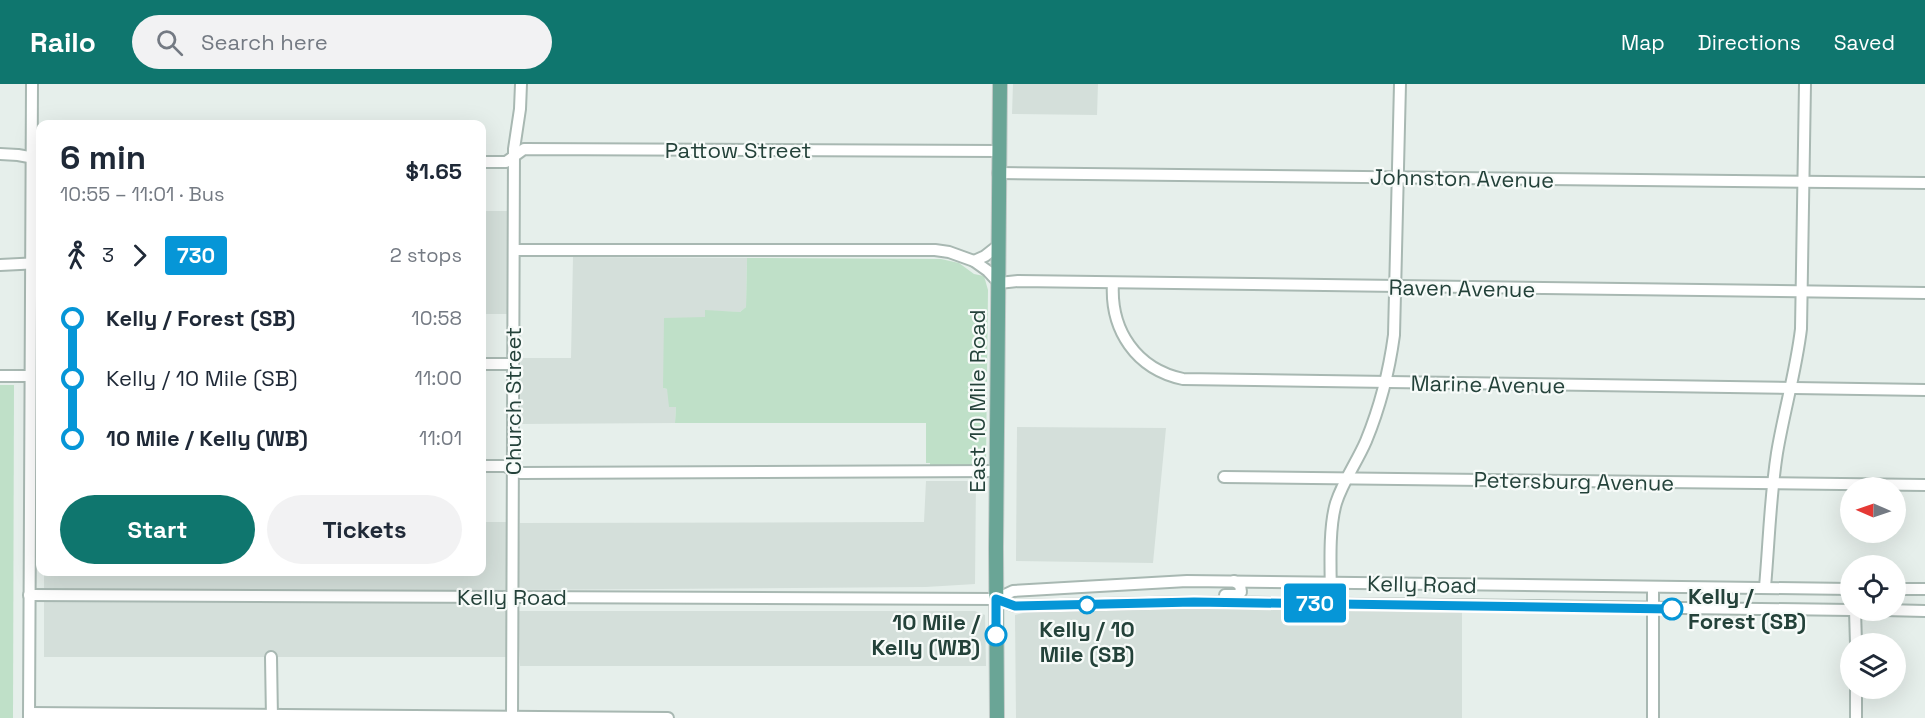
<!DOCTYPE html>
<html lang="en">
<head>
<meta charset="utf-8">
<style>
	:root { --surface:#fff; --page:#f2f2f3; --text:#1f2937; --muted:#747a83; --accent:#0f766e }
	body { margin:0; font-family:"Space Grotesk",sans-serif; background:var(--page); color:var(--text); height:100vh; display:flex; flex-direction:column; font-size:22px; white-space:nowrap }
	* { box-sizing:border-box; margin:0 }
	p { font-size:20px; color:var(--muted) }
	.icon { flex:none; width:33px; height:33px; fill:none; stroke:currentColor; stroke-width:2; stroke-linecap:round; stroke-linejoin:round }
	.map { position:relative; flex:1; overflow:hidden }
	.panel { position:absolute; left:36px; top:36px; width:450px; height:456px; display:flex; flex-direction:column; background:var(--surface); border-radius:12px; box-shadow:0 6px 24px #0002 }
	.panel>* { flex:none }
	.badge { padding:0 12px; border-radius:4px; font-size:21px; line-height:39px }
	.needle { width:39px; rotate:272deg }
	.buttons { position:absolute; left:1840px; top:393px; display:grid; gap:12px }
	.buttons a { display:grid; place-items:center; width:66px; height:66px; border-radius:50%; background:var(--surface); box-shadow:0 6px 24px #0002; font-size:30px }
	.map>.badge { position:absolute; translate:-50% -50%; box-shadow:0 0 0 3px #fff }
	.legs { display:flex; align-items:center; gap:9px; height:66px; padding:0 24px; font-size:20px }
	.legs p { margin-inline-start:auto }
	.headline { display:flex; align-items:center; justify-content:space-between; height:102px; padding:0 24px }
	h1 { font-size:33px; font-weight:600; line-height:45px }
	.button { display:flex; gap:12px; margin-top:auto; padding:12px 24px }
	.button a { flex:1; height:69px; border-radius:36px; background:var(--accent); color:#fff; font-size:24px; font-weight:600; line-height:69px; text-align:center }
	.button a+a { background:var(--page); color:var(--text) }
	ul { padding:0 24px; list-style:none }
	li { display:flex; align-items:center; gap:21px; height:60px; font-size:22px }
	li i { display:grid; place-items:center; width:9px; height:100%; margin:0 8px; background:currentColor }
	li i::after { content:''; width:15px; height:15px; margin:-8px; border:4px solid; border-radius:50%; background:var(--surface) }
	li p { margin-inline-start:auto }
	li:first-child i { background:linear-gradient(#0000 50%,currentColor 0) }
	li:last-child i { background:linear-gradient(currentColor 50%,#0000 0) }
	header { display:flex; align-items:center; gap:36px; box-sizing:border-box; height:84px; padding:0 30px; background:var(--accent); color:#fff }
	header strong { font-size:28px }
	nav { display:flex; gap:33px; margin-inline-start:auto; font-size:21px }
	.search { width:420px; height:54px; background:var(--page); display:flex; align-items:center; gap:15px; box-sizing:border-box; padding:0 21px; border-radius:33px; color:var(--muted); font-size:22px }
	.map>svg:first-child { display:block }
</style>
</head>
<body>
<header>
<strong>Railo</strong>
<div class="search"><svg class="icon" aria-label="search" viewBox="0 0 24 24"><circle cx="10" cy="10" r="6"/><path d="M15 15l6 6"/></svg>Search here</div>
<nav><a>Map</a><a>Directions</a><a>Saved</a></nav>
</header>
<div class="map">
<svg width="1925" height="634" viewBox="0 0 1925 634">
	<rect width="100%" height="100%" fill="#e6efeb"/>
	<g fill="#d4dfda">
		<polygon points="1013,0 1098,0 1097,31 1012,30"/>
		<polygon points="482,127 511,127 508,230 482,230"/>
		<polygon points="573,173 747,174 746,223 740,228 705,227 706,233 663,304 667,305 676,323 675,339 520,340 521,274 571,274"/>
		<polygon points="1017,343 1166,344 1153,479 1016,477"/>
		<polygon points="926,397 976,397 975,500 926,503 519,506 517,502 520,439 924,438"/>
		<polygon points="482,438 507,438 507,573 44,573 44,488 482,488"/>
		<polygon points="1177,524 1462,527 1462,634 1016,634 1015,531 1031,527"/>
		<polygon points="517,527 975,527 985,531 986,582 520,582"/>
	</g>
	<g fill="#bfe0c8">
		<polygon points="747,174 941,175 959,179 974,190 984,192 988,206 986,374 980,381 930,382 930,379 926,379 926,339 675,339 676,323 669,323 667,305 663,304 664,234 705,233 705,226 740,228 746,223"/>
		<polygon points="0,301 14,301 13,634 0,634"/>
	</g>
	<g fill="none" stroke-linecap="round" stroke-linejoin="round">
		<defs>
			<g id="minor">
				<polyline points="0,70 18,71 40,75"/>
				<polyline points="482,78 506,78 524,65 999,67"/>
				<polyline points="998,89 1925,99"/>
				<polyline points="999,161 985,172 974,177 988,187 999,199 1018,197 1925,209"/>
				<polyline points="514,166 935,166 949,168 974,177"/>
				<polyline points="0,181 40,179"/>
				<path d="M 1113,199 C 1110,246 1136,285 1183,295 L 1925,306"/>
				<polyline points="482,280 513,280"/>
				<polyline points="0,292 29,292"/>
				<polyline points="482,382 505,382 520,389 997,387"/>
				<polyline points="1224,393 1925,401"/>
				<path d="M 1765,503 C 1769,458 1770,414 1777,369 C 1784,327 1796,287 1801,245 L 1805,0"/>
				<polyline points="1896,505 1925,505"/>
				<polyline points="29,511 996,515 1015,522 1194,518 1851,526"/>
				<polyline points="1225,511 1238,511 1241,508 1240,501 1234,497"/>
				<polyline points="996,515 1013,507 1187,497 1851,505"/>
				<path d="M 1331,520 C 1331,490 1328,446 1336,419 C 1343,397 1357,378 1366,357 C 1380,323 1389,288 1394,251 L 1400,0"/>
				<polyline points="1855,526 1856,560"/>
				<polyline points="1884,526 1925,527"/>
				<polyline points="271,573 272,634"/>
				<polyline points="1856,604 1856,634"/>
				<polyline points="29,629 668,634"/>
				<polyline points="29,634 32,0"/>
				<polyline points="512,634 514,65 520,25 521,0"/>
				<polyline points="1653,634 1653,503"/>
			</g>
			<polyline id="major" points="997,634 996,464 1000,0"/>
		</defs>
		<use href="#minor" stroke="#a8b8b2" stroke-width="14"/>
		<use href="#major" stroke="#c2cac8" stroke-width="16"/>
		<use href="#minor" stroke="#fff" stroke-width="10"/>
		<use href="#major" stroke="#6aa596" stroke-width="14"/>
	</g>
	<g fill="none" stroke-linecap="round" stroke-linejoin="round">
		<defs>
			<polyline id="line-1" points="996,551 996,515 1015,522 1194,518 1672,525"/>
		</defs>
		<use href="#line-1" stroke="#fff" stroke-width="14"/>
		<use href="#line-1" stroke="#0696d7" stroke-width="9"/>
	</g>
	<g fill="#fff" stroke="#0696d7" stroke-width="3">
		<circle cx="1087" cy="521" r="8"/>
		<circle cx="1672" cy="525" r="10"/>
		<circle cx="996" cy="551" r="10"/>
	</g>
	<g text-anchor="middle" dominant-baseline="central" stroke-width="4.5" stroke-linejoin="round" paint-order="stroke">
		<g font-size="22" fill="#24423a" stroke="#f7fbf9">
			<text x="738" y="66">Pattow Street</text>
			<text transform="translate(1462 94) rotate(1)">Johnston Avenue</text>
			<text transform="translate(1462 204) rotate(1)">Raven Avenue</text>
			<text transform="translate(1488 300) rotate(1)">Marine Avenue</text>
			<text transform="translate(513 317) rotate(-90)">Church Street</text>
			<text transform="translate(977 317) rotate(-90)">East 10 Mile Road</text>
			<text transform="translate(1574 397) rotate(1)">Petersburg Avenue</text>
			<text transform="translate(1422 500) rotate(1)">Kelly Road</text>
			<text x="512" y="513">Kelly Road</text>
		</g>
		<g font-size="22" font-weight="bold" fill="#24423a" stroke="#f7fbf9" text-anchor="start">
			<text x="1688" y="512">Kelly /<tspan x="1688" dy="25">Forest (SB)</tspan></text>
			<text x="980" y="538" text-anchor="end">10 Mile /<tspan x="980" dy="25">Kelly (WB)</tspan></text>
			<text x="1087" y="545" text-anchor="middle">Kelly / 10<tspan x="1087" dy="25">Mile (SB)</tspan></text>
		</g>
	</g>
</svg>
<div class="buttons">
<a><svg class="needle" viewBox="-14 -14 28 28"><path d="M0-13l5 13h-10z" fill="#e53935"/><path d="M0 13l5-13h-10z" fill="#747a83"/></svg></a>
<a><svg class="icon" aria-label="locate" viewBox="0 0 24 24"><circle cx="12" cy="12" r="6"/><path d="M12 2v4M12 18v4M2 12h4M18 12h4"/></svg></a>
<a><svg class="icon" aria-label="layers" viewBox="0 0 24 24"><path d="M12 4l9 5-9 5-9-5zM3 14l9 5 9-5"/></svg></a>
</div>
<b class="badge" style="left:1315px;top:519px;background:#0696d7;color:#fff">730</b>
<section class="panel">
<div class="headline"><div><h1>6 min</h1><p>10:55 – 11:01 · Bus</p></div><b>$1.65</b></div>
<div class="legs"><svg class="icon" aria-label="walk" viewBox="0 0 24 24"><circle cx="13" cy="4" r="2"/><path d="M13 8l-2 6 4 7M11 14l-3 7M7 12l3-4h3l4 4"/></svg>3<svg class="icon" aria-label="forward" viewBox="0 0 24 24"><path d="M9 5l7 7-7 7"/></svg><b class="badge" style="background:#0696d7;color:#fff">730</b><p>2 stops</p></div>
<ul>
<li><i style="color:#0696d7"></i><b>Kelly / Forest (SB)</b><p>10:58</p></li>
<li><i style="color:#0696d7"></i><span>Kelly / 10 Mile (SB)</span><p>11:00</p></li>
<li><i style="color:#0696d7"></i><b>10 Mile / Kelly (WB)</b><p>11:01</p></li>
</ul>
<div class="button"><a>Start</a><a>Tickets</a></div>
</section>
</div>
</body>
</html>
